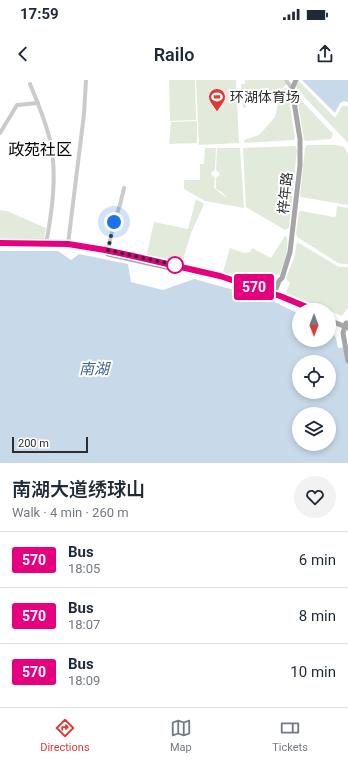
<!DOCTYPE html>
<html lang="en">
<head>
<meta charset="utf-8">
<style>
	:root { --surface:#fff; --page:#f2f2f3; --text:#1f2937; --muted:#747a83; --line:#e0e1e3; --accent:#e13833 }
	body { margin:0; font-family:Roboto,"Noto Sans SC",sans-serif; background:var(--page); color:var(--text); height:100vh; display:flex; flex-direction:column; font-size:15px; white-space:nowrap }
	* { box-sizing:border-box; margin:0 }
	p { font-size:13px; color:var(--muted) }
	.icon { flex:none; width:22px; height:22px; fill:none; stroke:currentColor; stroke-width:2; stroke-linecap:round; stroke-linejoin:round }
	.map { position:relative; height:383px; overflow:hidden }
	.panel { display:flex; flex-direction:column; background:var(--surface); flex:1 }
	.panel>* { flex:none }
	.badge { padding:0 8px; border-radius:3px; font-size:14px; line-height:26px }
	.needle { width:26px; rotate:180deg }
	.controls { position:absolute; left:292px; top:223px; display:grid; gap:8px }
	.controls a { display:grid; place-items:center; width:44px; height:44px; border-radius:50%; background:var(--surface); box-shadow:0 2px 6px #0003; font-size:20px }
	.scale { position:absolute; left:12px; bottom:10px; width:76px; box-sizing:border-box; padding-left:4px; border:2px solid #2e2e2e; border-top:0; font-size:11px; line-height:14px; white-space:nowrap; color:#2e2e2e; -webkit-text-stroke:3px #fff; paint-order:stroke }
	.you { position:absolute; width:20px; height:20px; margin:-10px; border:3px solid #fff; border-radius:50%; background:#1a73e8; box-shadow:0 0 0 6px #1a73e833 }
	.map>.badge { position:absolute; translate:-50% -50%; box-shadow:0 0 0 2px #fff }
	.round { display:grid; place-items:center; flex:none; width:42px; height:42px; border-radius:21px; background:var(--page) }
	.summary { display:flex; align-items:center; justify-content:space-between; height:68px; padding:0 12px }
	h1 { font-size:19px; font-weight:600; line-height:30px }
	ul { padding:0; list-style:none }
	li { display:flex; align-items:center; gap:12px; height:56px; padding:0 12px; border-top:1px solid var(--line) }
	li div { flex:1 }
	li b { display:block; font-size:15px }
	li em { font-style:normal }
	li .badge { min-width:44px; font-weight:700; text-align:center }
	.status { display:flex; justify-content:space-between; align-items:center; height:28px; padding:0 20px; background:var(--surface); direction:ltr }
	.status svg { height:11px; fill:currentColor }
	header { display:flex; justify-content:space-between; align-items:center; height:52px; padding:0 12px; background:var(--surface); font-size:18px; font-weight:600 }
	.tab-bar { display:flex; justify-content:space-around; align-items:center; height:56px; border-top:1px solid var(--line); background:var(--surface); font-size:11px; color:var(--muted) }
	.tab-bar a { display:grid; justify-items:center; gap:2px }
	.tab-bar .active { color:var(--accent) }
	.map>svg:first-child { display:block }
</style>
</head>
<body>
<div class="status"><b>17:59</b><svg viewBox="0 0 49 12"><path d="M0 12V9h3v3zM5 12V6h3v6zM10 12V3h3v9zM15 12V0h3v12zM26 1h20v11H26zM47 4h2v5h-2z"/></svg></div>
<header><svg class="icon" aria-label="back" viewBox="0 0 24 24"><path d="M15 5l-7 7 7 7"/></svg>Railo<svg class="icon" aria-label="share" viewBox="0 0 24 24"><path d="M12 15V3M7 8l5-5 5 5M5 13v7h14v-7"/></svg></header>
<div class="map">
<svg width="348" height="383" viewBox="0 0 348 383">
	<rect width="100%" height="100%" fill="#fff"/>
	<g fill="#e2ebdb">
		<polygon points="169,0 195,0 196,40 170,41"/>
		<polygon points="196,0 236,0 239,63 199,65"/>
		<path d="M 245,0 L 286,0 L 287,4 L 279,12 C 274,11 270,12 265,12 C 258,13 252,10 248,19 C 246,22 247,25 245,28 L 243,28 L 241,4 L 245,4 Z"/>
		<polygon points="299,1 335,38 342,26 348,26 348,63 297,9 296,6"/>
		<polygon points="287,7 295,58 294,60 245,63 244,60 259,55 275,37 280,15 280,11"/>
		<polygon points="297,18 299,18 333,54 331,59 306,61 304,60"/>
		<polygon points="197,41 197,63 169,64 171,42"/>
		<polygon points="307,65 336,65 344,67 348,74 348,125 300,117 305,68"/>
		<polygon points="295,66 297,70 289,148 285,150 246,127 243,68"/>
		<polygon points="205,68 216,68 215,90 212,92 211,94 215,98 214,108 228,119 222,112 216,109 216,98 220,94 216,90 217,68 240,68 244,128 205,121 184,109 184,100 200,100 200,84 204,84"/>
		<polygon points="196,119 204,124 191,153 182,183 146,177 154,142 188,149"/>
		<polygon points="337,126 348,128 348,184 343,184 338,183 297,157 296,153 299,132 301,131 334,137 336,136"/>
		<polygon points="0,130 7,131 46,148 44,161 0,160"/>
		<path d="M 285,156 L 287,157 C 289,170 284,183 279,195 C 270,195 268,200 266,207 L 223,192 L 230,168 L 244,173 L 250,172 L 252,168 L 271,178 Z"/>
		<polygon points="297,162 339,187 348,187 348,228 342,236 286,213 290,203 286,198 294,178"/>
	</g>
	<g fill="#c8daea" fill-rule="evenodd">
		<polygon points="302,0 348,0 348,22 344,21 340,23 335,33"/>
		<path d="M 0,171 L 58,171 L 71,180 L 79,174 L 128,184 L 131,202 L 163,210 L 194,199 L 271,220 L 299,234 L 299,260 L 329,260 L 329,249 L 336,258 L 338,268 L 348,267 L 348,383 L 0,383 ZM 299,282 L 329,282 L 329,312 L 299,312 ZM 299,334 L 329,334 L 329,364 L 299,364 Z"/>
	</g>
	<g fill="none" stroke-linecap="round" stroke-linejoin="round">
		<g stroke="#cbcbcb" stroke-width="4">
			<polyline points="286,0 292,9"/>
			<path d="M 30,4 C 38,24 47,44 51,65 C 57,97 52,132 46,164"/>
			<polyline points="0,53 17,25 38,23"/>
			<polyline points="68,164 84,34 86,0"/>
			<polyline points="108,170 114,142 120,125 124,108"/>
		</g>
		<g stroke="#a6a6a6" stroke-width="5">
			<polyline points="0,163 68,164 105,170 145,178 220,196 280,216 314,230"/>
			<polyline points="108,174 179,190"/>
			<polyline points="273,216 279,201 282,198 290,172 300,85 300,59 292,9 296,0"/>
			<polyline points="329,240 348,248"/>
			<polyline points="346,243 343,253 348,281"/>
		</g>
	</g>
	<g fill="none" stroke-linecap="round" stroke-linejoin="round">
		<defs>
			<polyline id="line" points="0,163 68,164 105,170 133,176 220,196 280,216 314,230"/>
		</defs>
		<use href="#line" stroke="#fff" stroke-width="9"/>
		<use href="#line" stroke="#e6007e" stroke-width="6"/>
		<polyline stroke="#2e2e2e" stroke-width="4" stroke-dasharray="0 7.2" points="114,142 108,170 175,185"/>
	</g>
	<defs>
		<symbol id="stadium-pin" viewBox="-11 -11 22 30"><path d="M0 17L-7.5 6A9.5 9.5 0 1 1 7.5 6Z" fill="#e13833" stroke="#fff"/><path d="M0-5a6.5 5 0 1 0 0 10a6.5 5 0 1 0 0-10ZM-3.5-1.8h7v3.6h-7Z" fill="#fff"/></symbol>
	</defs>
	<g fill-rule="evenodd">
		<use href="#stadium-pin" x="207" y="7" width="20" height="27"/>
	</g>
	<circle fill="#fff" stroke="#e6007e" stroke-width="2" cx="175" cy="185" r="8"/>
	<g text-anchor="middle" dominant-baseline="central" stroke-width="4" stroke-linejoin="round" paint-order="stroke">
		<g font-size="14" fill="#2e2e2e" stroke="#fff" text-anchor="start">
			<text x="230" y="17">环湖体育场</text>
		</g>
		<g font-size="14" fill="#2e2e2e" stroke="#fff">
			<text transform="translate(285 113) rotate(-84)">梓年路</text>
		</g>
		<g font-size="15" font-style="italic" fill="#3e678e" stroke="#fff">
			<text x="94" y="289">南湖</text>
		</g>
		<g font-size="16" fill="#000" stroke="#fff">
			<text x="40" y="69">政苑社区</text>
		</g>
	</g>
</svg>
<div class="controls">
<a><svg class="needle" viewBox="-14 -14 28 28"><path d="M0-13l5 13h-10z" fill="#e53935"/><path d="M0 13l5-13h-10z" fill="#747a83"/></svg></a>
<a><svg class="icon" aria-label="locate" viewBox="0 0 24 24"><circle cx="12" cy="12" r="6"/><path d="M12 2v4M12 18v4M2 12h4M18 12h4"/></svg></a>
<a><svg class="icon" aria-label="layers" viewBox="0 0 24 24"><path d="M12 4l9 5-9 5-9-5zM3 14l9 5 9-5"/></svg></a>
</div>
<div class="scale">200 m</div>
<div class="you" style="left:114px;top:142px"></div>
<b class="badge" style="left:254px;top:207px;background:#e6007e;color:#fff">570</b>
</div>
<section class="panel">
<div class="summary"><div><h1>南湖大道绣球山</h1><p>Walk · 4 min · 260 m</p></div><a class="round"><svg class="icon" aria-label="heart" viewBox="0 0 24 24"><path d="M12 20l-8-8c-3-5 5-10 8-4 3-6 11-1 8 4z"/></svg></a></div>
<ul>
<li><span class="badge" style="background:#e6007e;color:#fff">570</span><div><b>Bus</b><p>18:05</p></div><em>6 min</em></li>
<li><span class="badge" style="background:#e6007e;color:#fff">570</span><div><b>Bus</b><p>18:07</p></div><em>8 min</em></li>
<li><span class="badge" style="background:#e6007e;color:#fff">570</span><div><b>Bus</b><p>18:09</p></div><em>10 min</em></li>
</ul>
</section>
<nav class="tab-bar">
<a class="active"><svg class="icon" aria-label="directions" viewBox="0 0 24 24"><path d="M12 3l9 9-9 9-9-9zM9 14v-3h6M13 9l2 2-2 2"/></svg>Directions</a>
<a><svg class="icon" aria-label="map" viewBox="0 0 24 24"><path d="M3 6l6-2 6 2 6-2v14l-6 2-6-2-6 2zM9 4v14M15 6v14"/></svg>Map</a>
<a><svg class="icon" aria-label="tickets" viewBox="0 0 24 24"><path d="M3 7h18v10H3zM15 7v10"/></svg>Tickets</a>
</nav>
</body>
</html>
